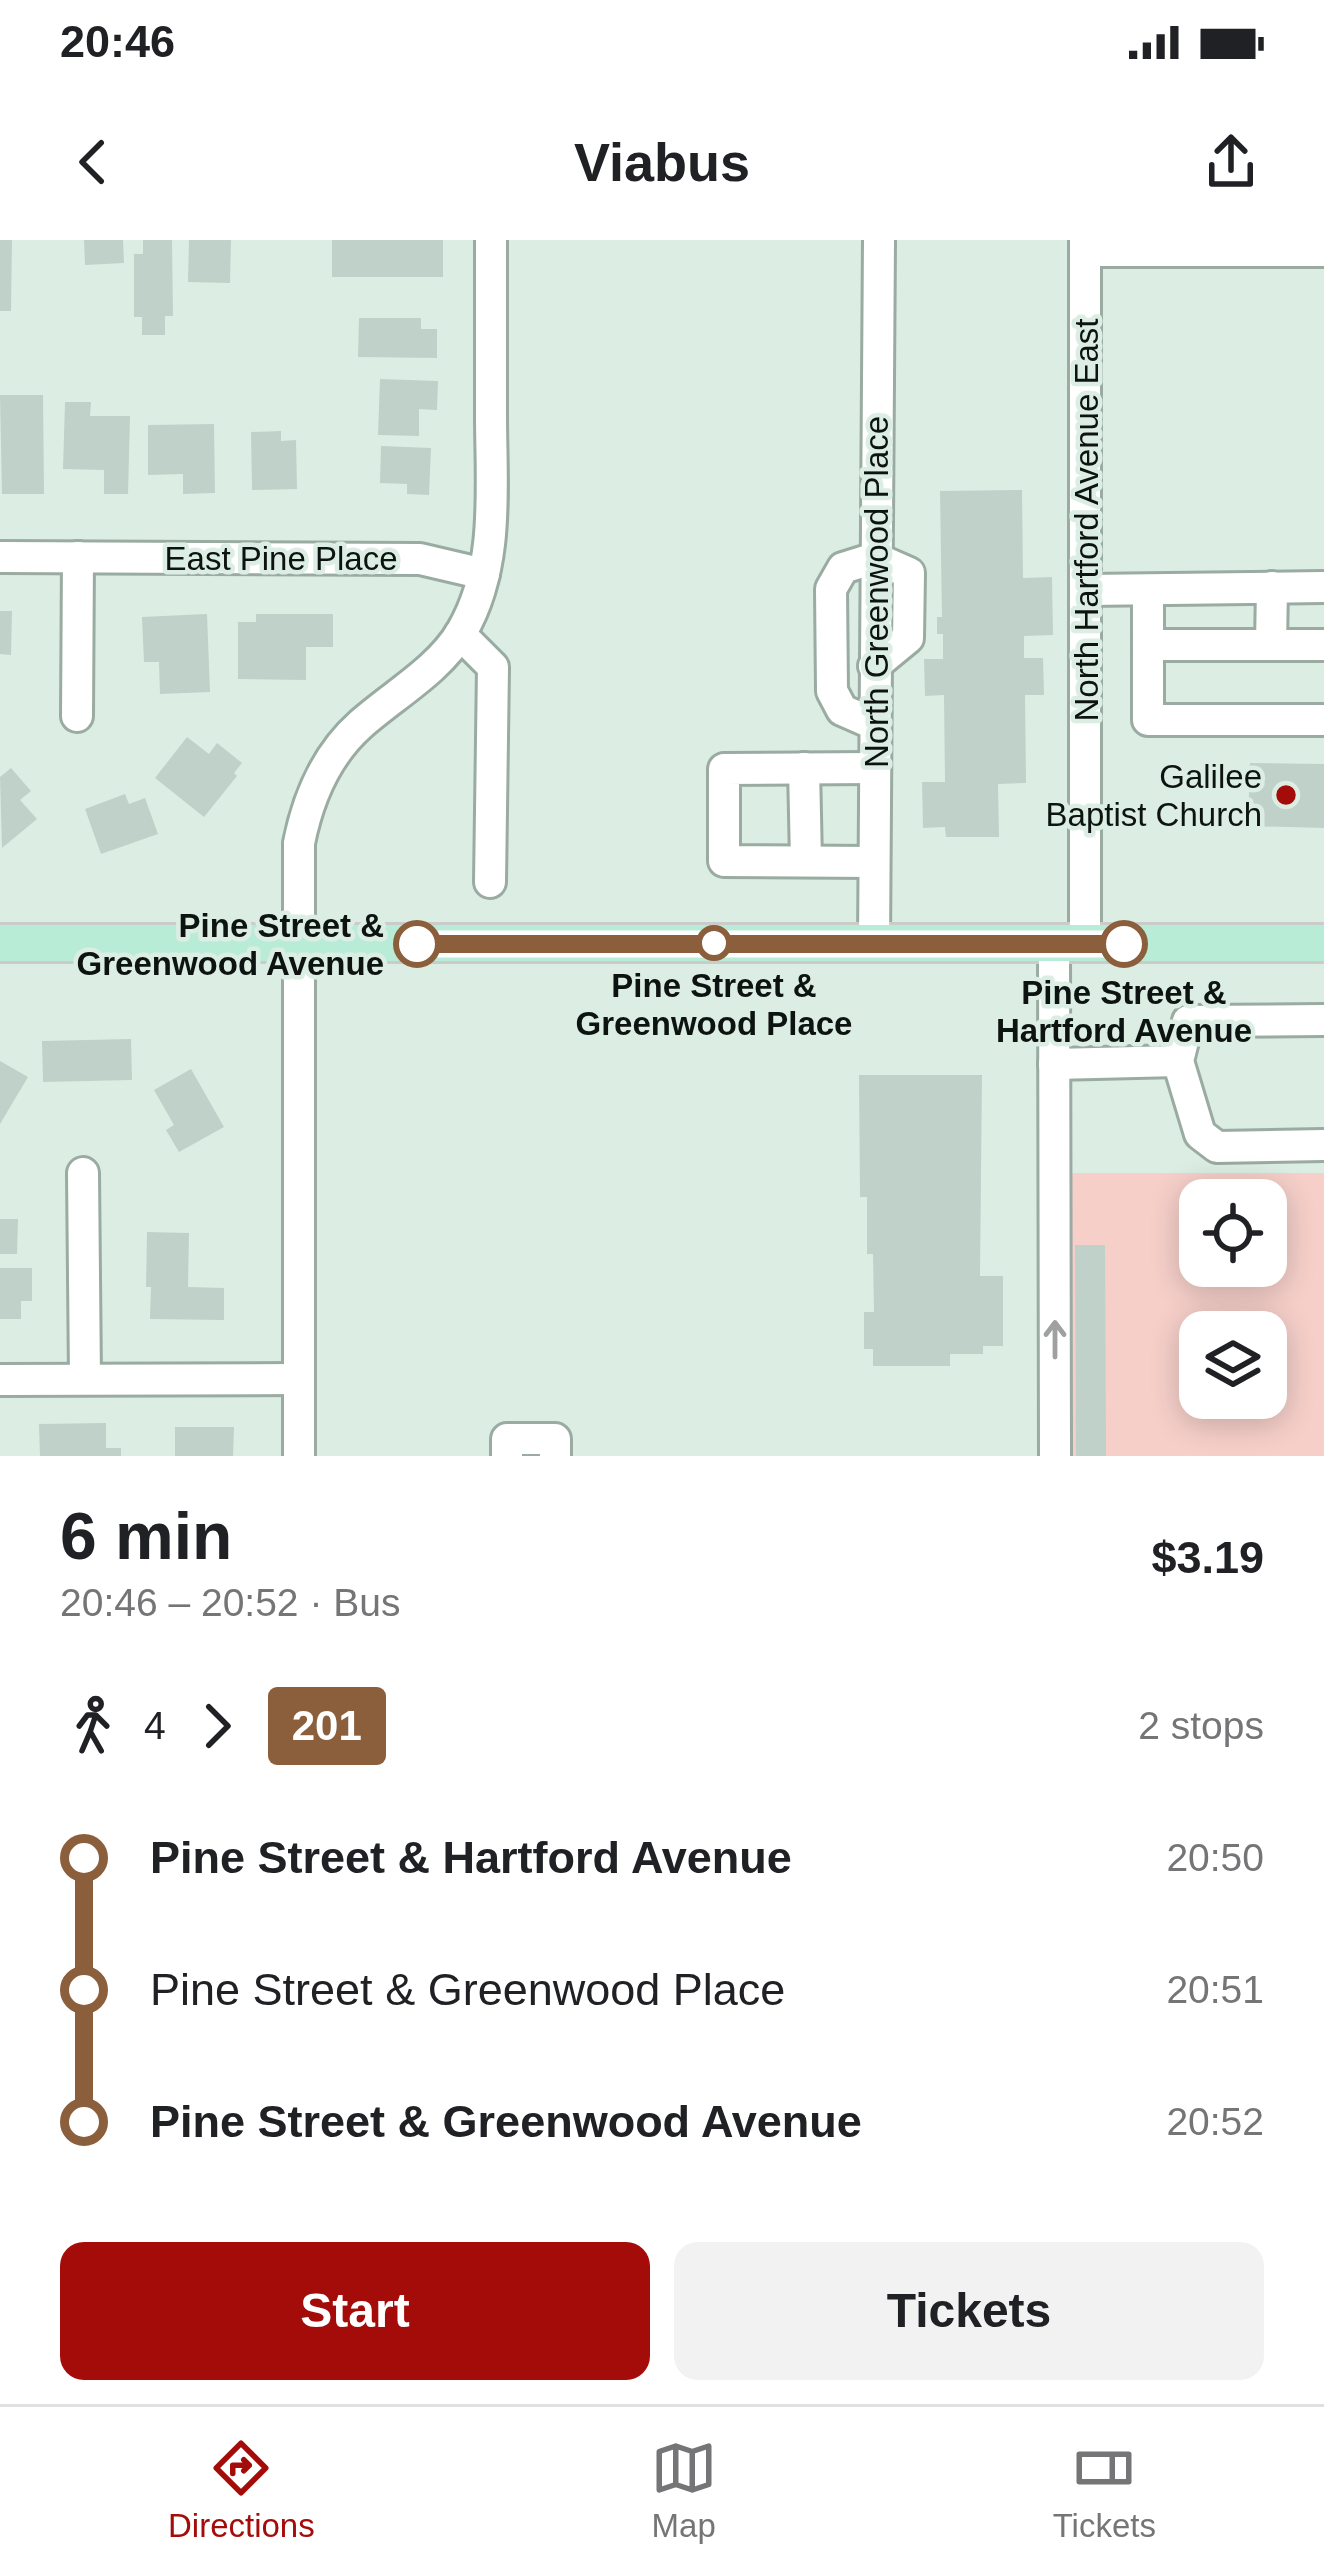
<!DOCTYPE html>
<html lang="en">
<head>
<meta charset="utf-8">
<style>
	:root { --surface:#fff; --page:#f2f2f2; --text:#202124; --muted:#757577; --line:#e0e0e0; --accent:#a30c09 }
	body { margin:0; font-family:Helvetica,sans-serif; background:var(--page); color:var(--text); height:100vh; display:flex; flex-direction:column; font-size:45px; white-space:nowrap }
	* { box-sizing:border-box; margin:0 }
	p { font-size:39px; color:var(--muted) }
	.icon { flex:none; width:66px; height:66px; fill:none; stroke:currentColor; stroke-width:2; stroke-linecap:round; stroke-linejoin:round }
	.map { position:relative; height:1216px; overflow:hidden }
	.panel { display:flex; flex-direction:column; background:var(--surface); flex:1 }
	.panel>* { flex:none }
	.badge { padding:0 24px; border-radius:9px; font-size:42px; line-height:78px }
	.buttons { position:absolute; left:1179px; top:939px; display:grid; gap:24px }
	.buttons a { display:grid; place-items:center; width:108px; height:108px; border-radius:24px; background:var(--surface); box-shadow:0 6px 30px #0003; font-size:60px }
	.map>.badge { position:absolute; translate:-50% -50%; box-shadow:0 0 0 6px #fff }
	.legs { display:flex; align-items:center; gap:18px; height:132px; padding:0 60px; font-size:39px }
	.legs p { margin-inline-start:auto }
	.head { display:flex; align-items:center; justify-content:space-between; height:204px; padding:0 60px }
	h1 { font-size:66px; font-weight:700; line-height:90px }
	.cta { display:flex; gap:24px; margin-top:auto; padding:24px 60px }
	.cta a { flex:1; height:138px; border-radius:24px; background:var(--accent); color:#fff; font-size:48px; font-weight:700; line-height:138px; text-align:center }
	.cta a+a { background:var(--page); color:var(--text) }
	ul { padding:0 60px; list-style:none }
	li { display:flex; align-items:center; gap:42px; height:132px; font-size:45px }
	li i { display:grid; place-items:center; width:18px; height:100%; margin:0 15px; background:currentColor }
	li i::after { content:''; width:30px; height:30px; margin:-15px; border:9px solid; border-radius:50%; background:var(--surface) }
	li p { margin-inline-start:auto }
	li:first-child i { background:linear-gradient(#0000 50%,currentColor 0) }
	li:last-child i { background:linear-gradient(currentColor 50%,#0000 0) }
	.status { display:flex; justify-content:space-between; align-items:center; height:84px; padding:0 60px; background:var(--surface); direction:ltr }
	.status svg { height:33px; fill:currentColor }
	header { display:flex; justify-content:space-between; align-items:center; height:156px; padding:0 60px; background:var(--surface); font-size:54px; font-weight:700 }
	.dock { display:flex; justify-content:space-around; align-items:center; height:168px; border-top:3px solid var(--line); background:var(--surface); font-size:33px; color:var(--muted) }
	.dock a { display:grid; justify-items:center; gap:6px }
	.dock .active { color:var(--accent) }
	.map>svg:first-child { display:block }
</style>
</head>
<body>
<div class="status"><b>20:46</b><svg viewBox="0 0 49 12"><path d="M0 12V9h3v3zM5 12V6h3v6zM10 12V3h3v9zM15 12V0h3v12zM26 1h20v11H26zM47 4h2v5h-2z"/></svg></div>
<header><svg class="icon" aria-label="back" viewBox="0 0 24 24"><path d="M15 5l-7 7 7 7"/></svg>Viabus<svg class="icon" aria-label="share" viewBox="0 0 24 24"><path d="M12 15V3M7 8l5-5 5 5M5 13v7h14v-7"/></svg></header>
<div class="map">
<svg width="1324" height="1216" viewBox="0 0 1324 1216">
	<rect width="100%" height="100%" fill="#dceee4"/>
	<path fill="#f6cfc9" fill-rule="evenodd" d="M 1069,933 L 1324,933 L 1324,1216 L 1071,1216 ZM 1200,960 L 1266,960 L 1266,1026 L 1200,1026 ZM 1200,1092 L 1266,1092 L 1266,1158 L 1200,1158 Z"/>
	<g fill="#bfd1c8">
		<polygon points="0,0 12,0 11,71 0,71"/>
		<polygon points="84,0 123,0 124,23 85,25"/>
		<polygon points="143,0 172,0 173,76 165,76 165,95 142,95 142,77 134,77 134,14 143,14"/>
		<polygon points="189,0 231,0 230,43 188,42"/>
		<rect x="332" y="0" width="111" height="37"/>
		<polygon points="359,78 421,78 421,89 437,89 437,118 358,117"/>
		<polygon points="380,139 438,141 437,170 419,169 419,196 378,195"/>
		<polygon points="0,155 43,155 44,254 2,254"/>
		<polygon points="65,162 91,162 90,176 130,176 128,254 104,254 104,230 63,229"/>
		<polygon points="214,184 215,253 183,254 183,234 148,235 148,185"/>
		<polygon points="281,191 281,201 296,200 297,249 252,250 251,192"/>
		<polygon points="381,206 431,208 429,255 407,254 407,244 380,243"/>
		<polygon points="1022,250 1023,338 1052,337 1053,395 1024,396 1024,418 1043,418 1044,455 1025,455 1026,543 998,544 999,597 946,597 945,587 923,588 922,542 945,542 944,455 925,456 924,419 943,419 943,394 937,394 937,377 942,377 940,251"/>
		<polygon points="0,371 12,371 11,415 0,414"/>
		<polygon points="207,374 210,452 160,454 159,422 144,422 142,377"/>
		<polygon points="256,374 333,374 333,407 306,407 306,440 238,439 238,382 256,382"/>
		<polygon points="187,497 209,514 217,503 242,523 234,533 237,536 204,577 155,538"/>
		<polygon points="1250,523 1324,524 1324,588 1248,586"/>
		<polygon points="11,528 31,551 20,560 37,579 2,608 0,537"/>
		<polygon points="125,554 129,564 145,558 158,594 101,614 85,569"/>
		<polygon points="131,799 132,840 43,842 42,801"/>
		<polygon points="0,821 28,837 0,884"/>
		<polygon points="191,829 224,887 179,912 166,890 174,885 154,850"/>
		<polygon points="859,835 982,835 980,1036 1003,1036 1003,1106 983,1106 983,1114 950,1114 950,1126 873,1126 873,1109 864,1109 864,1072 874,1072 873,1014 867,1014 867,957 860,957"/>
		<polygon points="0,979 18,979 17,1014 0,1014"/>
		<polygon points="147,992 189,993 188,1047 224,1048 224,1080 150,1079 151,1047 146,1047"/>
		<polygon points="1075,1005 1105,1005 1106,1216 1076,1216"/>
		<polygon points="0,1028 32,1028 32,1061 21,1061 21,1079 0,1079"/>
		<polygon points="106,1183 106,1208 121,1208 121,1216 40,1216 39,1184"/>
		<polygon points="175,1187 234,1187 233,1216 175,1216"/>
	</g>
	<g fill="none" stroke-linecap="round" stroke-linejoin="round">
		<defs>
			<g id="minor">
				<polyline points="1085,0 1085,704"/>
				<polyline points="1085,11 1324,11"/>
				<polyline points="0,317 420,319 484,334"/>
				<polyline points="1086,350 1324,347"/>
				<polyline points="1148,351 1148,480 1324,480"/>
				<polyline points="460,394 493,427 490,642"/>
				<polyline points="1148,405 1324,405"/>
				<polyline points="1271,405 1272,347"/>
				<polyline points="77,476 78,317"/>
				<polyline points="874,484 842,470 832,451 831,349 843,328 875,318 909,333 908,398 874,426"/>
				<polyline points="804,528 806,621"/>
				<polyline points="874,622 724,621 724,529 874,528"/>
				<polyline points="1054,703 1055,1216"/>
				<polyline points="874,704 879,0"/>
				<polyline points="1324,780 1188,781 1178,821 1200,894 1217,907 1324,905"/>
				<polyline points="1054,824 1178,821"/>
				<polyline points="83,933 85,1139"/>
				<polyline points="0,1140 299,1139"/>
				<path d="M 299,1216 L 299,603 C 308,558 326,515 361,484 C 395,454 439,430 462,391 C 500,326 491,246 491,175 C 491,116 491,58 491,0"/>
				<polyline points="507,1216 507,1199 555,1199 555,1216"/>
			</g>
			<polyline id="major" points="0,703 1324,703"/>
		</defs>
		<use href="#minor" stroke="#9aaba2" stroke-width="36"/>
		<use href="#major" stroke="#cacbca" stroke-width="42"/>
		<use href="#minor" stroke="#fff" stroke-width="30"/>
		<use href="#major" stroke="#b9ecd6" stroke-width="36"/>
	</g>
	<defs><path id="oneway-shaft" d="M-6 0H5M1.5-3L5.5 0L1.5 3" fill="none" stroke-width="1.6" stroke-linecap="round" stroke-linejoin="round" transform="scale(3)"/></defs>
	<use stroke="#9ea19f" href="#oneway-shaft" transform="translate(1055 1099) rotate(-90)"/>
	<g fill="none" stroke-linecap="round" stroke-linejoin="round">
		<defs>
			<polyline id="line-1" points="417,704 1124,704"/>
		</defs>
		<use href="#line-1" stroke="#fff" stroke-width="27"/>
		<use href="#line-1" stroke="#8b5e3c" stroke-width="18"/>
	</g>
	<circle fill="#a30c09" stroke="#dceee4" stroke-width="4.5" cx="1286" cy="555" r="12"/>
	<g fill="#fff" stroke="#8b5e3c" stroke-width="6">
		<circle cx="714" cy="703" r="15"/>
		<circle cx="417" cy="704" r="21"/>
		<circle cx="1124" cy="704" r="21"/>
	</g>
	<g text-anchor="middle" dominant-baseline="central" stroke-width="9" stroke-linejoin="round" paint-order="stroke">
		<g font-size="33" fill="#0d1310" stroke="#dceee4">
			<text transform="translate(1086 280) rotate(-90)">North Hartford Avenue East</text>
			<text x="281" y="318">East Pine Place</text>
			<text transform="translate(876 352) rotate(-90)">North Greenwood Place</text>
		</g>
		<g font-size="33" fill="#0d1310" stroke="#dceee4" text-anchor="end">
			<text x="1262" y="536">Galilee<tspan x="1262" dy="38">Baptist Church</tspan></text>
		</g>
		<g font-size="33" font-weight="bold" fill="#0d1310" stroke="#dceee4">
			<text x="384" y="685" text-anchor="end">Pine Street &amp;<tspan x="384" dy="38">Greenwood Avenue</tspan></text>
			<text x="714" y="745">Pine Street &amp;<tspan x="714" dy="38">Greenwood Place</tspan></text>
			<text x="1124" y="752">Pine Street &amp;<tspan x="1124" dy="38">Hartford Avenue</tspan></text>
		</g>
	</g>
</svg>
<div class="buttons">
<a><svg class="icon" aria-label="locate" viewBox="0 0 24 24"><circle cx="12" cy="12" r="6"/><path d="M12 2v4M12 18v4M2 12h4M18 12h4"/></svg></a>
<a><svg class="icon" aria-label="layers" viewBox="0 0 24 24"><path d="M12 4l9 5-9 5-9-5zM3 14l9 5 9-5"/></svg></a>
</div>
</div>
<section class="panel">
<div class="head"><div><h1>6 min</h1><p>20:46 – 20:52 · Bus</p></div><b>$3.19</b></div>
<div class="legs"><svg class="icon" aria-label="walk" viewBox="0 0 24 24"><circle cx="13" cy="4" r="2"/><path d="M13 8l-2 6 4 7M11 14l-3 7M7 12l3-4h3l4 4"/></svg>4<svg class="icon" aria-label="forward" viewBox="0 0 24 24"><path d="M9 5l7 7-7 7"/></svg><b class="badge" style="background:#8b5e3c;color:#fff">201</b><p>2 stops</p></div>
<ul>
<li><i style="color:#8b5e3c"></i><b>Pine Street &amp; Hartford Avenue</b><p>20:50</p></li>
<li><i style="color:#8b5e3c"></i><span>Pine Street &amp; Greenwood Place</span><p>20:51</p></li>
<li><i style="color:#8b5e3c"></i><b>Pine Street &amp; Greenwood Avenue</b><p>20:52</p></li>
</ul>
<div class="cta"><a>Start</a><a>Tickets</a></div>
</section>
<nav class="dock">
<a class="active"><svg class="icon" aria-label="directions" viewBox="0 0 24 24"><path d="M12 3l9 9-9 9-9-9zM9 14v-3h6M13 9l2 2-2 2"/></svg>Directions</a>
<a><svg class="icon" aria-label="map" viewBox="0 0 24 24"><path d="M3 6l6-2 6 2 6-2v14l-6 2-6-2-6 2zM9 4v14M15 6v14"/></svg>Map</a>
<a><svg class="icon" aria-label="tickets" viewBox="0 0 24 24"><path d="M3 7h18v10H3zM15 7v10"/></svg>Tickets</a>
</nav>
</body>
</html>
